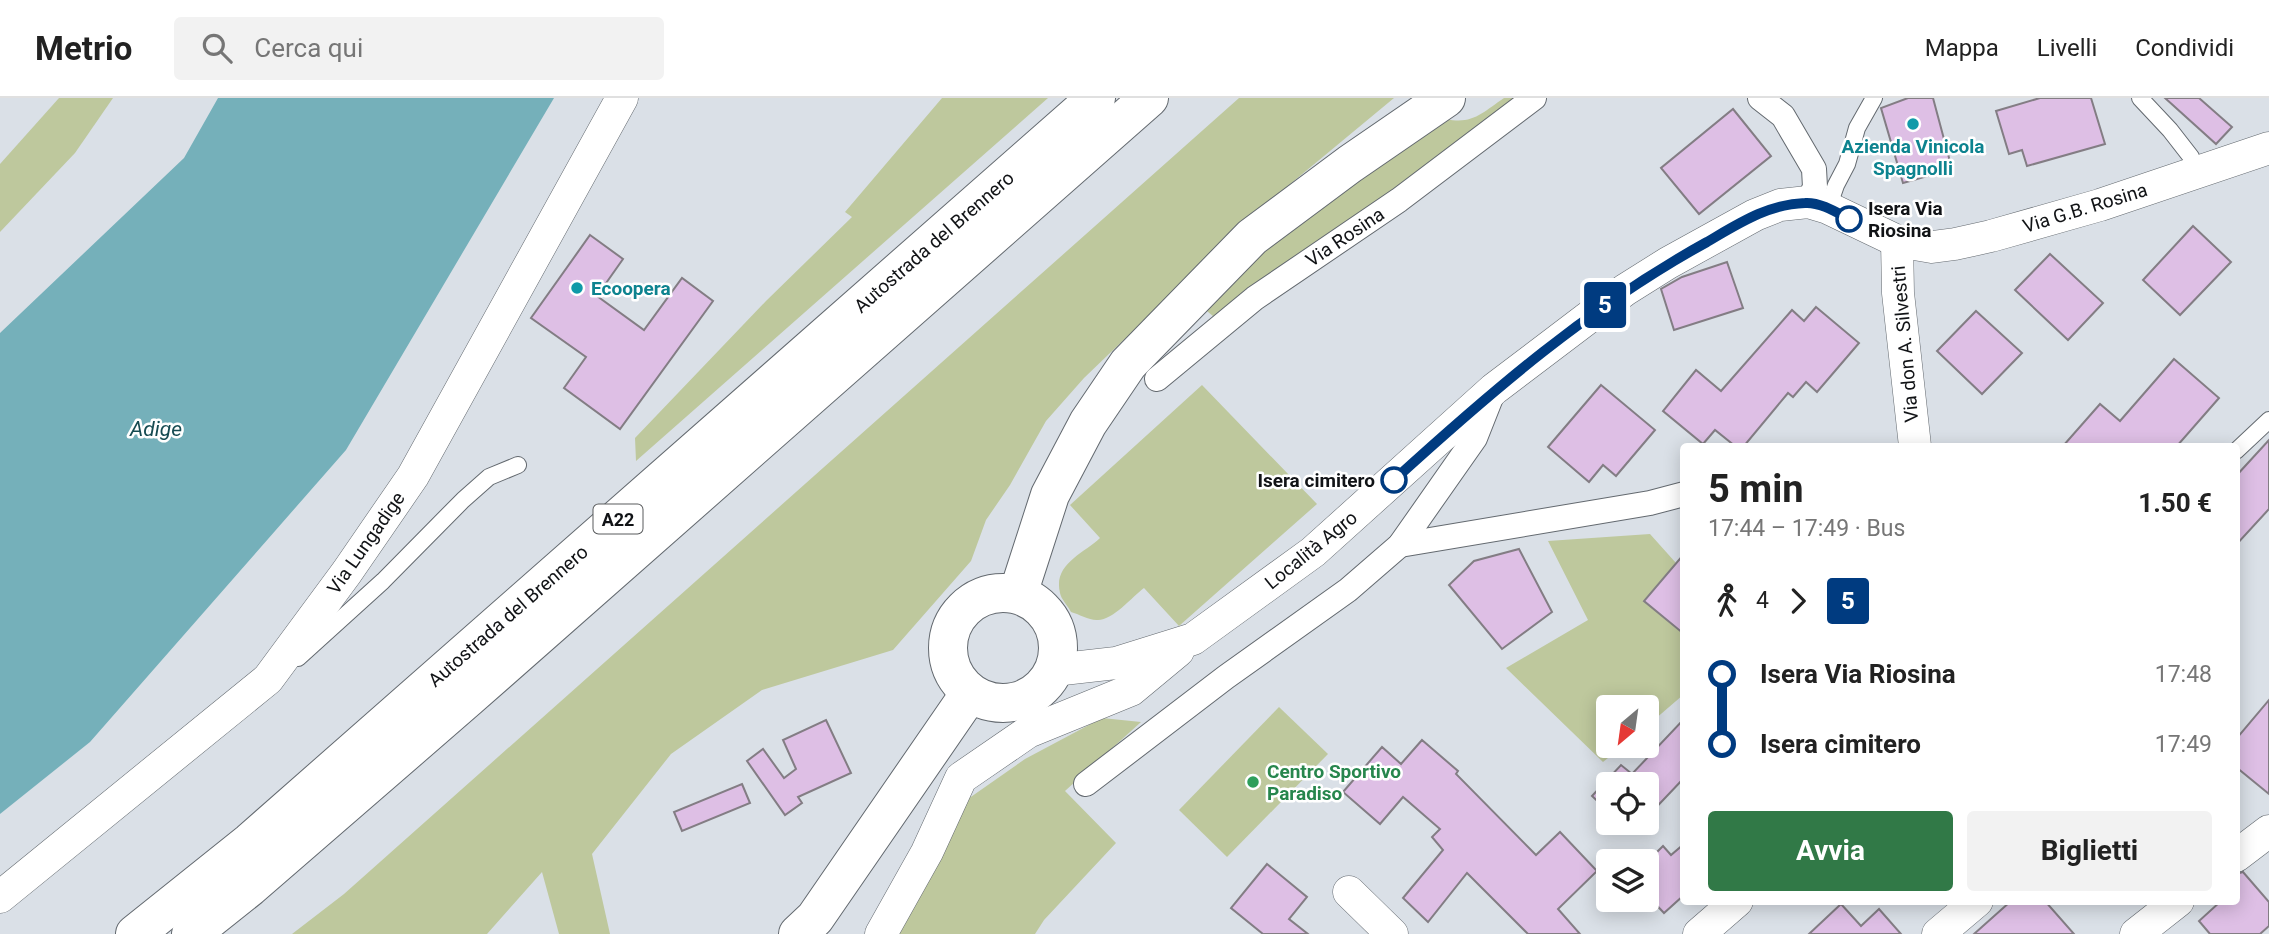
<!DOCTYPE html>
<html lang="it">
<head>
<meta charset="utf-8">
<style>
	:root { --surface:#fff; --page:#f2f2f2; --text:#222; --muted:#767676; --line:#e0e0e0; --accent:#317947 }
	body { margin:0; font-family:Roboto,sans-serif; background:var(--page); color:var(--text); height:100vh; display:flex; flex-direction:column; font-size:26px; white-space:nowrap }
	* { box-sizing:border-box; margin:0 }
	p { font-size:23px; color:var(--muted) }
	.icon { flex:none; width:38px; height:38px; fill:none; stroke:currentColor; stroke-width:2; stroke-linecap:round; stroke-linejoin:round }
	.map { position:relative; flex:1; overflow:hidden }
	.side { position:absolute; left:1680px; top:345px; width:560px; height:462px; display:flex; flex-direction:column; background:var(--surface); border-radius:7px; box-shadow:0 4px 18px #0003 }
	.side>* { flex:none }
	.badge { padding:0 14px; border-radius:5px; font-size:24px; line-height:46px }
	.needle { width:46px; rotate:209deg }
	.tools { position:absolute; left:1596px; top:597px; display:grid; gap:14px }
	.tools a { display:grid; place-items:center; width:63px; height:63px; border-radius:7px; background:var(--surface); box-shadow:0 4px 18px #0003; font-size:35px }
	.map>.badge { position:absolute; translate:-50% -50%; box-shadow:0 0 0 4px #fff }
	.legs { display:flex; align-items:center; gap:10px; height:77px; padding:0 28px; font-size:23px }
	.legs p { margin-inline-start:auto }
	.headline { display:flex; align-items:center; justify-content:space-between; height:119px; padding:0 28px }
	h1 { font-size:38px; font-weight:700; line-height:52px }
	.button { display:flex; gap:14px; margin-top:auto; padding:14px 28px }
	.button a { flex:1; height:80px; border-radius:7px; background:var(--accent); color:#fff; font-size:28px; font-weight:700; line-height:80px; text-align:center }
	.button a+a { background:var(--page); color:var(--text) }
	ul { padding:0 28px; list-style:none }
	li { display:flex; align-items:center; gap:24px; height:70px; font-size:26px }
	li i { display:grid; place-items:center; width:10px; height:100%; margin:0 9px; background:currentColor }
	li i::after { content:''; width:18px; height:18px; margin:-9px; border:5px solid; border-radius:50%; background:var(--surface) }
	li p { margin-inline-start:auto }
	li:first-child i { background:linear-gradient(#0000 50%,currentColor 0) }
	li:last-child i { background:linear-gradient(currentColor 50%,#0000 0) }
	header { display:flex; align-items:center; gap:42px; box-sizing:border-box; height:98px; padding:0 35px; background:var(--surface); border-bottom:2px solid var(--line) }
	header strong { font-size:33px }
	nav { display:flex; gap:38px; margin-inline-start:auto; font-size:24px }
	.search { width:490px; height:63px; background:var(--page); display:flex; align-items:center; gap:18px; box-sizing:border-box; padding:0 24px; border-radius:7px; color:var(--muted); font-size:26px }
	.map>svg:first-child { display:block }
</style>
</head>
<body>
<header>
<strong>Metrio</strong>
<div class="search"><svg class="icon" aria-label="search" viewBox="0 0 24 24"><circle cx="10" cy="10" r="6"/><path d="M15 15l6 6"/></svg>Cerca qui</div>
<nav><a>Mappa</a><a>Livelli</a><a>Condividi</a></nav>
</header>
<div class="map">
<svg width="2269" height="836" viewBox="0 0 2269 836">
	<rect width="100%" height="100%" fill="#dae0e7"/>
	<g fill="#bec89d">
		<polygon points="59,0 113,0 75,55 0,134 0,66"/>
		<polygon points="942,0 1048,0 636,363 635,340 766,203 852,119 845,114"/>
		<polygon points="1239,0 1394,0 1259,112 1084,280 1046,323 1010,387 986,422 971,463 893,552 762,592 671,656 592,756 610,836 559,836 542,774 487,836 292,836 344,796"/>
		<path d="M 1504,0 L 1527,0 L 1219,223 L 1202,209 L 1291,128 L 1446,21 C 1473,27 1483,14 1504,0 Z"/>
		<path d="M 1202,287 L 1317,406 L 1179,528 L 1144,490 C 1132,499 1113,522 1098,522 C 1090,523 1079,516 1071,514 C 1068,508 1061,501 1060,495 C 1053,466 1083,456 1100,440 L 1070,407 Z"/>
		<polygon points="1650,436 1676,465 1644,503 1680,533 1683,529 1683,597 1647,628 1647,609 1608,609 1608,648 1623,648 1603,664 1506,570 1588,522 1548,443"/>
		<polygon points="1279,609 1328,656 1227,759 1179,712"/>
		<polygon points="1102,620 1141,624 1065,693 1116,745 1044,822 1035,836 872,836 945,717 1025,661"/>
	</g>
	<polygon fill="#75b0ba" points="218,0 554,0 346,352 90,644 0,716 0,235 184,60"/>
	<g fill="#debfe5" stroke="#837d84" stroke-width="2">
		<polygon points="1908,0 1933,0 1952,71 1903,85 1881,10"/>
		<polygon points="2040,0 2091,0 2105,46 2027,68 2022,52 2009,56 1996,13"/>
		<polygon points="2165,0 2199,0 2232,29 2216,46"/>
		<polygon points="1733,11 1771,58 1699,116 1661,70"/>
		<polygon points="2193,128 2231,164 2180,217 2143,182"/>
		<polygon points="590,137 623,161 597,198 644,232 682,180 713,203 620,331 564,290 586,259 531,220"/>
		<polygon points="2050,156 2103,205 2068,242 2015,192"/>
		<polygon points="1727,164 1743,210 1674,232 1661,191 1682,179"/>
		<polygon points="1816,209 1859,245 1817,294 1806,284 1793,299 1788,295 1744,348 1735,348 1715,332 1703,346 1663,313 1696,272 1721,293 1792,212 1804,223"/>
		<polygon points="1976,213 2022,255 1982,296 1937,253"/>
		<polygon points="2174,261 2219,300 2177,348 2063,348 2100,306 2120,323"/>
		<polygon points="1601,287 1655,332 1616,378 1603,367 1589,384 1548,349"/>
		<polygon points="2269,342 2269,411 2236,447 2236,378"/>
		<polygon points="1519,451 1552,514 1502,551 1449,487 1474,463"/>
		<polygon points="1684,456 1684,536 1644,503"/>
		<polygon points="2269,602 2269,696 2236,669 2236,641"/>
		<polygon points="1684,621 1684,680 1647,719 1647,686 1608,686 1608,713 1592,698 1621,667 1632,676"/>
		<polygon points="826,622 851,675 798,699 802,705 785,717 747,663 763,651 784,680 796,671 783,642"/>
		<polygon points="1422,642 1458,673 1456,676 1536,757 1560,734 1597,773 1558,811 1580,836 1528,836 1467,775 1428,824 1403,800 1443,752 1432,739 1440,731 1403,699 1380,726 1343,694 1382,649 1401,666"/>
		<polygon points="742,686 750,705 682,733 674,714"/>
		<polygon points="1684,746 1684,797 1664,815 1647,797 1647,764 1663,748 1671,757"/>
		<polygon points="1267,766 1307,799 1289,821 1308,836 1263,836 1231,810"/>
		<polygon points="2243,774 2269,804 2269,828 2260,836 2210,836 2199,823 2221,803 2236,803 2236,776"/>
		<polygon points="2011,803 2045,803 2074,836 1974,836"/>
		<polygon points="1841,806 1861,828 1879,811 1901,836 1809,836"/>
	</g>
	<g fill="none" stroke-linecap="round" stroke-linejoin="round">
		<defs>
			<g id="service">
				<polyline points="2140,0 2170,32 2191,59 2194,76"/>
				<polyline points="1828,110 1836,87 1847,66 1857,30 1874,0"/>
				<polyline points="2236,353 2269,322"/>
				<polyline points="298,560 383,483 463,402 489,379 518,367"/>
			</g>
			<g id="pedestrian">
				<polyline points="1760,0 1783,18 1814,71 1815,89 1808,104"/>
				<polyline points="1157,281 1255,200 1399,102 1534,0"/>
				<polyline points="1400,447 1650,405 1684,396"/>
				<polyline points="1086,686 1226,579 1348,492 1400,447 1475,340 1494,292"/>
			</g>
			<g id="minor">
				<polyline points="1897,143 1898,195 1915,348"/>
				<polyline points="1054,572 1116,565 1193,541 1313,454 1494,291 1585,222 1625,192 1668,165 1755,117 1780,107 1808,104 1828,110 1897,143 1932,149 1955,146 1991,138 2100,107 2269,50"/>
				<polyline points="2236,758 2269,733"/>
				<polyline points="1349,794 1392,836"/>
				<polyline points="0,799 268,581 347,474 413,378 622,0"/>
				<polyline points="881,836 927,754 961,680 1028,634 1131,592 1178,553"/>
				<polyline points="1699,836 1737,803"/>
				<polyline points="1938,836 1977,803"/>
				<polyline points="2136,836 2178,803"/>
			</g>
			<g id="secondary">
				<circle cx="1003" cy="550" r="55"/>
				<polyline points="1018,496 1050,397 1088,325 1128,266 1252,139 1350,66 1446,0"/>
				<polyline points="798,836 815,820 970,595"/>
			</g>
			<g id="motorway">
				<polyline points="135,836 250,744 1096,0"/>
				<polyline points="191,836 250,789 468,600 1149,0"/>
			</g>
		</defs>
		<use href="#service" stroke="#63696f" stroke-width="18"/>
		<use href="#pedestrian" stroke="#63696f" stroke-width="26"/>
		<use href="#minor" stroke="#63696f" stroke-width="33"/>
		<use href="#secondary" stroke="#63696f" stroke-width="40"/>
		<use href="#motorway" stroke="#63696f" stroke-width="40"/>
		<use href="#service" stroke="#fff" stroke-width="16"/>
		<use href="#pedestrian" stroke="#fff" stroke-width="24"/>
		<use href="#minor" stroke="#fff" stroke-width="32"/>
		<use href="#secondary" stroke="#fff" stroke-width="38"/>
		<use href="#motorway" stroke="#fff" stroke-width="38"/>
	</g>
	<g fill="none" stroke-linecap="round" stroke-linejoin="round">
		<defs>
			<path id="line-1" d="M 1394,382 C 1493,292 1589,209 1707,144 C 1738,126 1768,106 1805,105 C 1820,104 1836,114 1849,121"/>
		</defs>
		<use href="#line-1" stroke="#fff" stroke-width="16"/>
		<use href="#line-1" stroke="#003b80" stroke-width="10"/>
	</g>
	<g fill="#0f9aa8" stroke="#fff" stroke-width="2.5">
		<circle cx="1913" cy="26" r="7"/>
		<circle cx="577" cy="190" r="7"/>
	</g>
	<g fill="#fff" stroke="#003b80" stroke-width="3.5">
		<circle cx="1849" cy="121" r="12"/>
		<circle cx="1394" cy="382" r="12"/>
	</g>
	<circle fill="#2e9e5b" stroke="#fff" stroke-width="2.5" cx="1253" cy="684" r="7"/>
	<g text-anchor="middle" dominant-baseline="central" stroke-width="5" stroke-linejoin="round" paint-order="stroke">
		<rect fill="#fff" stroke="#585a5c" stroke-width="2" x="593.5" y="406.5" width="49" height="29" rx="5"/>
		<g font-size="18" font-weight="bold" fill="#111316">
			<text x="618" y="421">A22</text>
		</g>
		<g font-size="19" font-weight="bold" fill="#0d838f" stroke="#fff">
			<text x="1913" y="48">Azienda Vinicola<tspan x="1913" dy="22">Spagnolli</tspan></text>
			<text x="591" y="190" text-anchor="start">Ecoopera</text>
		</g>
		<g font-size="19" font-weight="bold" fill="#111316" stroke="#fff" text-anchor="start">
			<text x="1868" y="110">Isera Via<tspan x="1868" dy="22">Riosina</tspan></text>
			<text x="1375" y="382" text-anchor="end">Isera cimitero</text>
		</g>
		<g font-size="19" fill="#111316" stroke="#fff">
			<text transform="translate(2085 110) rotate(-17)">Via G.B. Rosina</text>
			<text transform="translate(1345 139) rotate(-34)">Via Rosina</text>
			<text transform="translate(934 144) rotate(-41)">Autostrada del Brennero</text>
			<text transform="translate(1905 246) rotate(-95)">Via don A. Silvestri</text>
			<text transform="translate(366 445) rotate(-55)">Via Lungadige</text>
			<text transform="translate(1311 452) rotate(-39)">Località Agro</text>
			<text transform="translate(508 518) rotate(-41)">Autostrada del Brennero</text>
		</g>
		<g font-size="19" font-weight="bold" fill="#27864d" stroke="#fff" text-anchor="start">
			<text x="1267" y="673">Centro Sportivo<tspan x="1267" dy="22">Paradiso</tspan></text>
		</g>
		<g font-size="21" font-style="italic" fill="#164b52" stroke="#fff">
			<text x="156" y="331">Adige</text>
		</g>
	</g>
</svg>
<div class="tools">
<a><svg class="needle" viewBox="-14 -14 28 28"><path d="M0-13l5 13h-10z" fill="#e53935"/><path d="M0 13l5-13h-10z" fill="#767676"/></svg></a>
<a><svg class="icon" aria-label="locate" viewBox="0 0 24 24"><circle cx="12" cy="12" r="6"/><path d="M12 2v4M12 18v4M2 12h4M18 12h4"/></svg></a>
<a><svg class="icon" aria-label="layers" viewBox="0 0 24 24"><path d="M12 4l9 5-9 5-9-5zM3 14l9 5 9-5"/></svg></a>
</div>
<b class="badge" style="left:1605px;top:207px;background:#003b80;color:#fff">5</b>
<section class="side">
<div class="headline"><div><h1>5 min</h1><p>17:44 – 17:49 · Bus</p></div><b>1.50 €</b></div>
<div class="legs"><svg class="icon" aria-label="walk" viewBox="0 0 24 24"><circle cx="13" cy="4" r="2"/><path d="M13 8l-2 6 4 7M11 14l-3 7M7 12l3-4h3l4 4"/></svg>4<svg class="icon" aria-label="forward" viewBox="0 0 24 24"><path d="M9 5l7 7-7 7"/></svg><b class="badge" style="background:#003b80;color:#fff">5</b></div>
<ul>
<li><i style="color:#003b80"></i><b>Isera Via Riosina</b><p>17:48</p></li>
<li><i style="color:#003b80"></i><b>Isera cimitero</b><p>17:49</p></li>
</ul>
<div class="button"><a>Avvia</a><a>Biglietti</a></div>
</section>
</div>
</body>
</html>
